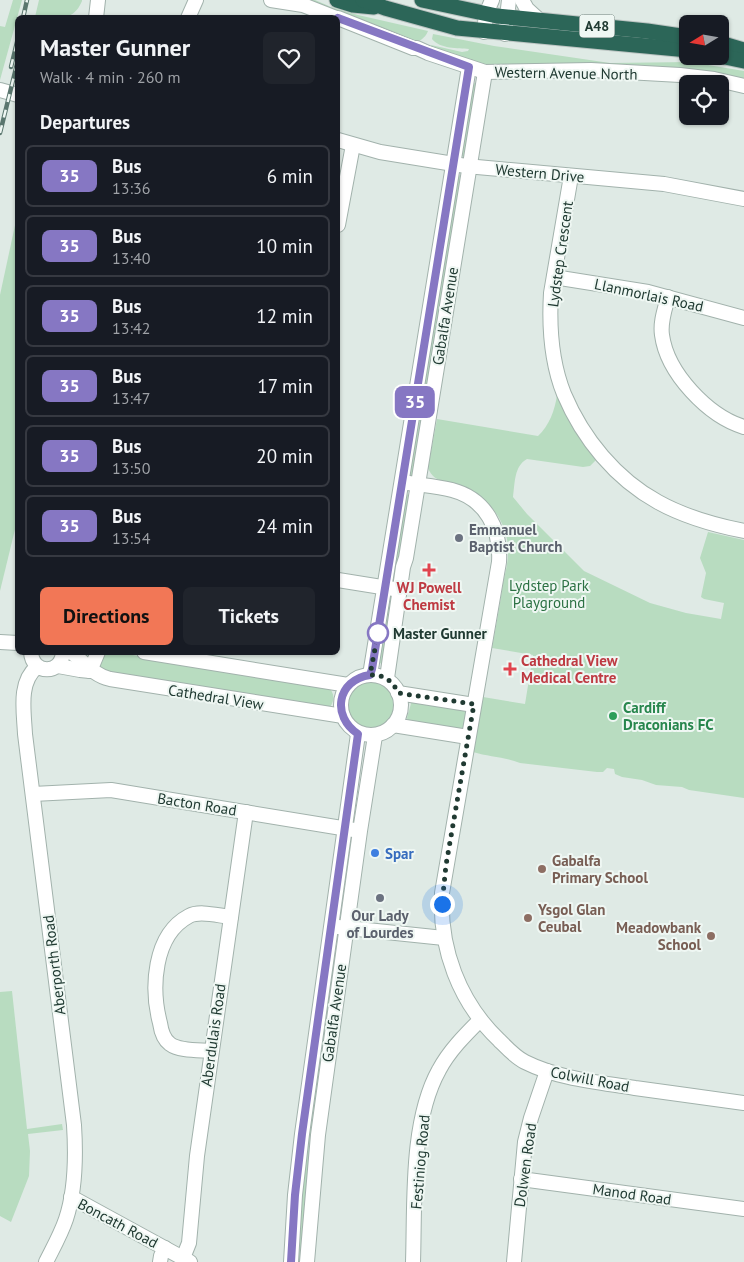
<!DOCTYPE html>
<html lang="en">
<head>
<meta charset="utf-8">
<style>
	:root { --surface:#171b24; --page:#20242c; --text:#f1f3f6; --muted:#9ea1a6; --line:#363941; --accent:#f27756 }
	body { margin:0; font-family:"PT Sans",sans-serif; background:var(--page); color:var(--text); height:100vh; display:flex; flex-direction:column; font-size:19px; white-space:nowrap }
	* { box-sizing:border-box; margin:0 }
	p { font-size:16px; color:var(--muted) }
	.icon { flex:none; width:28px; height:28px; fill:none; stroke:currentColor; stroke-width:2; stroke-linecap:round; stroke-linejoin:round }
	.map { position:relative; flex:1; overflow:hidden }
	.drawer { position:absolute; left:15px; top:15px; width:325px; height:640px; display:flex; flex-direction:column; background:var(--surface); border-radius:8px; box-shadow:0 1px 4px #0004 }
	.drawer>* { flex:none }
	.badge { padding:0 10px; border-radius:8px; font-size:18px; line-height:32px }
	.needle { width:32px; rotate:259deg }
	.buttons { position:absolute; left:679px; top:15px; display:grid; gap:10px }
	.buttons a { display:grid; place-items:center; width:50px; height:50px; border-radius:8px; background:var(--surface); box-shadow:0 1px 4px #0004; font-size:25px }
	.you { position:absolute; width:25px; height:25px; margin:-12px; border:4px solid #fff; border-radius:50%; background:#1a73e8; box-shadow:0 0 0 8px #1a73e833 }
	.map>.badge { position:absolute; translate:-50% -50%; box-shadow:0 0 0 2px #fff }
	h2 { padding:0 25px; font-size:19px; line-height:45px }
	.round { display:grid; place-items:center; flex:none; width:52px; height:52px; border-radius:8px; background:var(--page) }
	.head { display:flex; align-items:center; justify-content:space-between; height:85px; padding:0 25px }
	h1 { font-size:24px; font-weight:800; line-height:38px }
	.button { display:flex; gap:10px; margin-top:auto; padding:10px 25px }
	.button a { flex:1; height:58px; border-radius:8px; background:var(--accent); color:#111; font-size:20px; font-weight:800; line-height:58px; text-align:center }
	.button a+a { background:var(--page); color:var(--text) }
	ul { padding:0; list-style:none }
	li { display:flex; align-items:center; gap:15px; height:62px; margin:0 10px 8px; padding:0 15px; border:2px solid var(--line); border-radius:8px }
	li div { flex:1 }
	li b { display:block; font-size:19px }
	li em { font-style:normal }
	li .badge { min-width:55px; font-weight:700; text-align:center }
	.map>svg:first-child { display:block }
</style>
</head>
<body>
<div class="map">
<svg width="744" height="1262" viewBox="0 0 744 1262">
	<rect width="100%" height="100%" fill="#dfeae5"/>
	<g fill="#b8dcc0">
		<polygon points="13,0 22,0 0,80 0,26 5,27"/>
		<path d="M 39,0 L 82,0 L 82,1 C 73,23 55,18 35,17 Z"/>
		<path d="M 284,0 L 315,0 L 331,7 L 358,15 L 428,31 C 425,39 419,41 412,44 Z"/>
		<path d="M 433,34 L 494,46 L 610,63 L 690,62 L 744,71 L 744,85 L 491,69 L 431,47 L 431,45 L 462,52 L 468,51 L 469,49 C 458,48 440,49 432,39 Z"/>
		<polygon points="474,83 476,84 465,157 461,156 472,84"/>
		<polygon points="459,175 462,177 415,473 410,477 408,475 456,176"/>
		<polygon points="17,216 18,517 0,591 0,295"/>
		<path d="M 557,395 L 583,443 L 596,460 L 590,466 L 583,467 L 527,459 C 514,466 515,483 513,497 L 527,514 L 584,571 L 650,603 L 686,613 L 721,619 L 724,603 L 704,599 L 701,597 L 706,573 L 700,558 L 708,532 L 744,540 L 744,798 L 689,790 L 682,787 L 656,785 L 642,780 L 622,777 L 615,774 L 614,769 L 607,768 L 603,772 L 597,772 L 520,763 C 506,757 489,757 473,752 L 472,751 L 483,697 L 525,704 L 533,655 L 492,648 C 496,626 500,605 503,583 C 506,571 509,558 508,545 C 505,519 487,496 463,486 C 449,480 435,485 428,468 L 437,419 L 538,436 C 549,426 555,410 557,395 Z"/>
		<polygon points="404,494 412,495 399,572 391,570"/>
		<polygon points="389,597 392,597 383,664 379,663"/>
		<polygon points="453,629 479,633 477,640 451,636"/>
		<path d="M 102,653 L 120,653 L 327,686 C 336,693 335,703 327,710 L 118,677 L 99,669 Z"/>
		<circle cx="371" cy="705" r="26"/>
		<polygon points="412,700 463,708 466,714 464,727 459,731 408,722 407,718"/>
		<polygon points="332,951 340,952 303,1261 295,1260 301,1181"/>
		<polygon points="12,991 27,1129 62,1124 63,1130 28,1134 30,1151 29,1176 11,1222 0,1216 0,992"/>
	</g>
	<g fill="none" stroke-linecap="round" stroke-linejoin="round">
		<defs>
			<g id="minor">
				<polyline points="271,0 303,5 336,18"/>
				<polyline points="522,0 527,9 539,20"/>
				<polyline points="96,18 98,0"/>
				<polyline points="188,18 196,0"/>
				<polyline points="338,18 413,48 417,48 428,53 485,72 591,70 680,75 714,79 744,86"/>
				<polyline points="484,32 486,14 492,0"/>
				<polyline points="505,34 509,0"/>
				<polyline points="0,90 18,95"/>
				<polyline points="338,140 380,152 466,166 664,184 744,199"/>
				<path d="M 571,176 L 551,293 C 549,326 552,364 564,394 C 583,439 616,479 658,502 C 685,517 714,525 744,531"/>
				<polyline points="338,225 353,145"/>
				<polyline points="554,277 648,292 744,318"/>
				<path d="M 668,297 C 665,309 660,322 662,335 C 667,373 708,416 744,427"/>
				<path d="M 402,482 C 419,485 436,486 452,490 C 486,499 501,529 499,562 L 442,893 C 439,948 459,1002 499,1040 C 507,1048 515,1057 525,1062 C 559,1079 598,1082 635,1088 C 671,1093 708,1098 744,1103"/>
				<polyline points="338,580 394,589"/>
				<polyline points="0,642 18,643"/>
				<path d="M 31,652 C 32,675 62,675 63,652"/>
				<path d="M 71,652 C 84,662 93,675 110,679 L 343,716"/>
				<polyline points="144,652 348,685"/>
				<polyline points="58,666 80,670 90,671"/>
				<path d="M 37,667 C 18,682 24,712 25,734 L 74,1125 C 76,1156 76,1189 66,1219 C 61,1234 53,1248 46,1262"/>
				<polyline points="90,671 98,652"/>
				<circle cx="371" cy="705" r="30"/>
				<polyline points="370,675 469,67"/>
				<polyline points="387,678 403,567 406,558 485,72"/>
				<polyline points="398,693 474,705"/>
				<polyline points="393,725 468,737"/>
				<polyline points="33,794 111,790 354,830"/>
				<polyline points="338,927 444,938"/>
				<path d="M 211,1051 C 199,1050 179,1051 170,1044 C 163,1039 161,1030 160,1023 C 151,989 153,935 189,916 C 200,910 219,916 231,917"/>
				<polyline points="521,1179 744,1209"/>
				<polyline points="71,1197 190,1262"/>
				<polyline points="183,1258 189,1243 197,1156 246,812"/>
				<polyline points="160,1262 161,1256 165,1248"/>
				<polyline points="291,1262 295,1195 302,1134 358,734"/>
				<polyline points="307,1262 318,1135 360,831 375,736"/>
				<path d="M 413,1262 C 415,1203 410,1122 439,1070 C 449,1051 465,1035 480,1020"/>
				<polyline points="514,1262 525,1142 531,1118 547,1071"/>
			</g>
			<g id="highway">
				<polyline points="337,0 353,5 374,7"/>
				<polyline points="363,0 385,8 457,28 688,50"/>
				<polyline points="422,0 497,16 647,31 688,37"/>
				<polyline points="720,43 744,50"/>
				<polyline points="720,56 744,61"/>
			</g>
		</defs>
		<use href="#minor" stroke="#a2b2ac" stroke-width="16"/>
		<use href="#highway" stroke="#bcc4c2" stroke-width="17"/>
		<use href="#minor" stroke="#fff" stroke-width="14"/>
		<use href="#highway" stroke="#2c6658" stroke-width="15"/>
		<defs>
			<g id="rail">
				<polyline points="23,18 27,0"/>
				<polyline points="11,67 18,38"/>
				<polyline points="0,133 18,60"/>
			</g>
		</defs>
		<use href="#rail" stroke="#5a766e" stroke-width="4.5"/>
		<use href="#rail" stroke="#eff7f3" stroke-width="2.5" stroke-dasharray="8" stroke-linecap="butt"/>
	</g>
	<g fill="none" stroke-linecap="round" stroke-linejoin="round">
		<defs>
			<path id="line" d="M 291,1262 L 295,1195 L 302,1134 L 358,734 C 331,716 337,680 370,675 L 372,669 L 469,67 L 338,18"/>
		</defs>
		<use href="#line" stroke="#fff" stroke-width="11"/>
		<use href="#line" stroke="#8677c3" stroke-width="8"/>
		<path stroke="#203a32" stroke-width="5" stroke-dasharray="0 9" d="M 378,633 L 370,675 C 384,674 393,681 398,693 L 474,704 L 446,865 L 442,904"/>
	</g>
	<g fill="#6b7280" stroke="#eff7f3" stroke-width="2">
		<circle cx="459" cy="538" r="5"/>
		<circle cx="380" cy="898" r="5"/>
	</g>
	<g fill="#e0444e" stroke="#eff7f3" stroke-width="2">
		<path d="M426.5 562.5h5v5h5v5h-5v5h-5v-5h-5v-5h5z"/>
		<path d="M507.5 661.5h5v5h5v5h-5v5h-5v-5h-5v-5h5z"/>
	</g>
	<circle fill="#fff" stroke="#8677c3" stroke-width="2.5" cx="378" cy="633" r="10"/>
	<circle fill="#2e9e5b" stroke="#eff7f3" stroke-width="2" cx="613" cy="716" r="5"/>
	<circle fill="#3f7fe0" stroke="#eff7f3" stroke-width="2" cx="375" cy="853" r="5"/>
	<g fill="#8d6e63" stroke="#eff7f3" stroke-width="2">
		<circle cx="542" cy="869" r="5"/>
		<circle cx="528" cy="918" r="5"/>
		<circle cx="711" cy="936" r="5"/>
	</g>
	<g text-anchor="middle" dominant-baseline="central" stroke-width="4" stroke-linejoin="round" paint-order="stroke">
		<rect fill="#eff7f3" stroke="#5e736c" stroke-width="1" x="579.5" y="14.5" width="35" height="23" rx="4"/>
		<g font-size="14" font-weight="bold" fill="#203a32">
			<text x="597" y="26">A48</text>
		</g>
		<g font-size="15" fill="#203a32" stroke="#eff7f3">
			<text transform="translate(566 73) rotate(1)">Western Avenue North</text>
			<text transform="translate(540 173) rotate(5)">Western Drive</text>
			<text transform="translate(560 254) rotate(-82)">Lydstep Crescent</text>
			<text transform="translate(649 295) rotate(12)">Llanmorlais Road</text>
			<text transform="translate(445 316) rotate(-81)">Gabalfa Avenue</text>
			<text transform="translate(216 697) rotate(9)">Cathedral View</text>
			<text transform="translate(197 804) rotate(9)">Bacton Road</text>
			<text transform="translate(54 965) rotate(-97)">Aberporth Road</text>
			<text transform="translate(334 1013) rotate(-82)">Gabalfa Avenue</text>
			<text transform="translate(213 1035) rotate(-82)">Aberdulais Road</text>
			<text transform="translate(590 1079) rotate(11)">Colwill Road</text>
			<text transform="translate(420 1162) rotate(-85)">Festiniog Road</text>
			<text transform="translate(525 1165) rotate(-82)">Dolwen Road</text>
			<text transform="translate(632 1194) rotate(8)">Manod Road</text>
			<text transform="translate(118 1223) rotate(28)">Boncath Road</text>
		</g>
		<g font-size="15" font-weight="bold" fill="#5b616d" stroke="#eff7f3" text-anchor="start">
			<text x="469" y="529">Emmanuel<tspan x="469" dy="17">Baptist Church</tspan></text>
			<text x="380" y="915" text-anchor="middle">Our Lady<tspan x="380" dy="17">of Lourdes</tspan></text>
		</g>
		<g font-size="15" fill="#2b7143" stroke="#eff7f3">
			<text x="549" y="585">Lydstep Park<tspan x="549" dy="17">Playground</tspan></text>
		</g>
		<g font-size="15" font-weight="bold" fill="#be3a42" stroke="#eff7f3">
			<text x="429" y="587">WJ Powell<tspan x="429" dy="17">Chemist</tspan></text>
			<text x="521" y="660" text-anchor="start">Cathedral View<tspan x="521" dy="17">Medical Centre</tspan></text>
		</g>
		<g font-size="15" font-weight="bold" fill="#203a32" stroke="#eff7f3" text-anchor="start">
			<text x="393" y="633">Master Gunner</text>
		</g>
		<g font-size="15" font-weight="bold" fill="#27864d" stroke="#eff7f3" text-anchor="start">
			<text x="623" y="707">Cardiff<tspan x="623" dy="17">Draconians FC</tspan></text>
		</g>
		<g font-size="15" font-weight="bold" fill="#366cbe" stroke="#eff7f3" text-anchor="start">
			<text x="385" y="853">Spar</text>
		</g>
		<g font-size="15" font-weight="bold" fill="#785e54" stroke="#eff7f3" text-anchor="start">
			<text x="552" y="860">Gabalfa<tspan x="552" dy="17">Primary School</tspan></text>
			<text x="538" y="909">Ysgol Glan<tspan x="538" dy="17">Ceubal</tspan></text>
			<text x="701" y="927" text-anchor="end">Meadowbank<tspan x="701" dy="17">School</tspan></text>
		</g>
	</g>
</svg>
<div class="buttons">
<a><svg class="needle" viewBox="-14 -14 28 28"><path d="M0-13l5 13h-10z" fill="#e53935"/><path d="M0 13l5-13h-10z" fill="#9ea1a6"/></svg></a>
<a><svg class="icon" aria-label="locate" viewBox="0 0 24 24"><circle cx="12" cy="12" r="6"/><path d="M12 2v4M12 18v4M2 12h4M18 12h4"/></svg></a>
</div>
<div class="you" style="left:442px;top:904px"></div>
<b class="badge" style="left:415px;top:402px;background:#8677c3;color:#fff">35</b>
<section class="drawer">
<div class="head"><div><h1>Master Gunner</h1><p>Walk · 4 min · 260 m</p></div><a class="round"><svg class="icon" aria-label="heart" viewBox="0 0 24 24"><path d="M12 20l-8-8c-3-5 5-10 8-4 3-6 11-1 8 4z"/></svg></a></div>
<h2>Departures</h2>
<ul>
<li><span class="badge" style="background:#8677c3;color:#fff">35</span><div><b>Bus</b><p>13:36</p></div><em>6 min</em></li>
<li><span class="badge" style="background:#8677c3;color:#fff">35</span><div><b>Bus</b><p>13:40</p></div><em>10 min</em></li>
<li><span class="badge" style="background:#8677c3;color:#fff">35</span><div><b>Bus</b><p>13:42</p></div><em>12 min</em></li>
<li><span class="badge" style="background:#8677c3;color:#fff">35</span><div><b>Bus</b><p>13:47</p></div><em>17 min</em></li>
<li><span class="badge" style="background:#8677c3;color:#fff">35</span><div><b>Bus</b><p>13:50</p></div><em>20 min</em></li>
<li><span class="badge" style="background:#8677c3;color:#fff">35</span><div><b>Bus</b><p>13:54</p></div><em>24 min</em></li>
</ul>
<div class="button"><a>Directions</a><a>Tickets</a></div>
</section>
</div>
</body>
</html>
